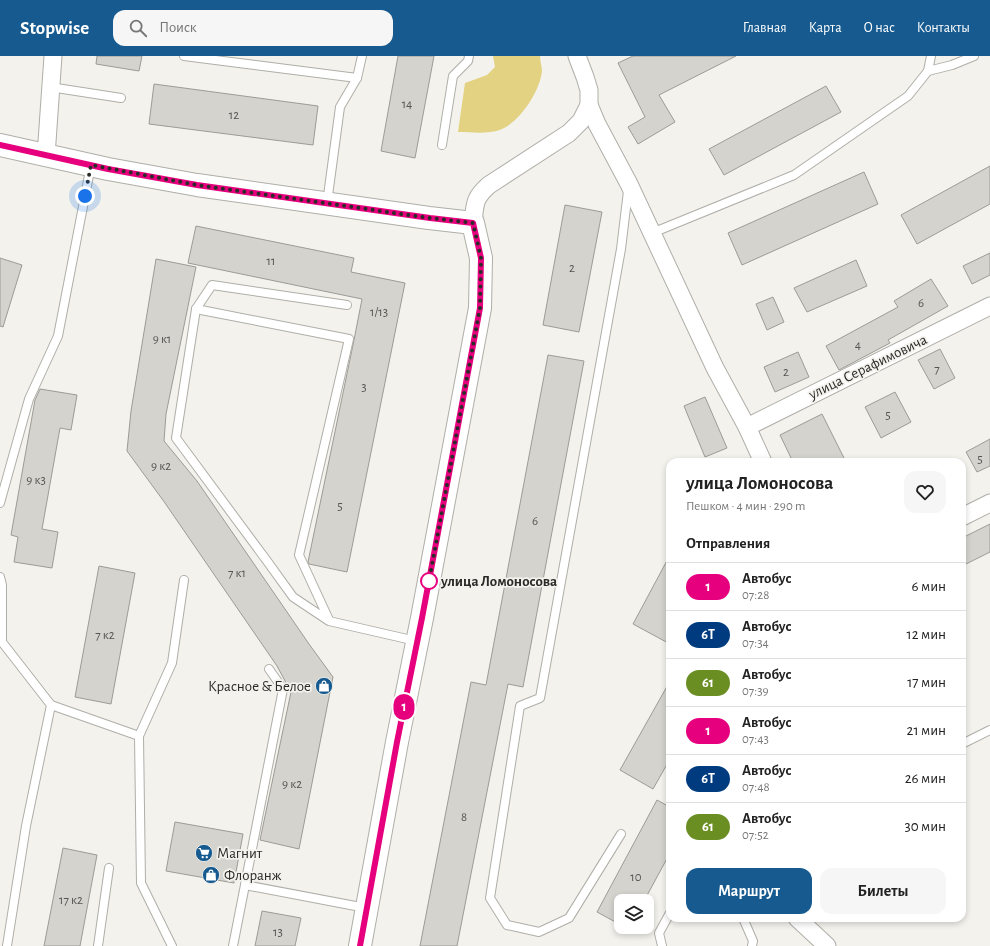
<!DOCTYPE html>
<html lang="ru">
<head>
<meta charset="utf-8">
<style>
	:root { --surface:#fff; --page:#f6f6f6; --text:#222; --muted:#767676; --line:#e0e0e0; --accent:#165a8f }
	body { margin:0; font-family:"Alegreya Sans",sans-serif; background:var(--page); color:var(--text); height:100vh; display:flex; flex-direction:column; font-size:15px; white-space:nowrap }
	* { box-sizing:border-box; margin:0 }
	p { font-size:13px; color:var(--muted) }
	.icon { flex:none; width:22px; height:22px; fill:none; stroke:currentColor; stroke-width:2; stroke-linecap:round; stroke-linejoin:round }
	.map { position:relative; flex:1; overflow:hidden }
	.sheet { position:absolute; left:666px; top:402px; width:300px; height:464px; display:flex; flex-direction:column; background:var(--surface); border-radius:12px; box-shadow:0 2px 6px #0003 }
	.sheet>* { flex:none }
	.badge { padding:0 8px; border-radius:13px; font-size:14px; line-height:26px }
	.controls { position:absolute; left:614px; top:838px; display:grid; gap:8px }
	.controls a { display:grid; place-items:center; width:40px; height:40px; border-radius:8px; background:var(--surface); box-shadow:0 2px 6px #0003; font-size:20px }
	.you { position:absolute; width:20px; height:20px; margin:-10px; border:3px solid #fff; border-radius:50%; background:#1a73e8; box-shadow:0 0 0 6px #1a73e833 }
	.map>.badge { position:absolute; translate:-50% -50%; box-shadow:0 0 0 2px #fff }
	h2 { padding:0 20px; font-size:15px; line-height:36px }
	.round { display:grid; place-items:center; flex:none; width:42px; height:42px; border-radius:12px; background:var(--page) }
	.head { display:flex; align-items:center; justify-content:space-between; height:68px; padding:0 20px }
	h1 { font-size:19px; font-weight:700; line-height:30px }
	.button { display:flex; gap:8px; margin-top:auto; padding:8px 20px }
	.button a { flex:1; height:46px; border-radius:12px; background:var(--accent); color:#fff; font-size:16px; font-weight:700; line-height:46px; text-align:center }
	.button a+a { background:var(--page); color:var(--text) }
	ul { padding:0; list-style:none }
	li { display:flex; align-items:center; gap:12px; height:48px; padding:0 20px; border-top:1px solid var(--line) }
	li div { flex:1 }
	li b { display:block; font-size:15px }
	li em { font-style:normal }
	li .badge { min-width:44px; font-weight:700; text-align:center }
	header { display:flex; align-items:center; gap:24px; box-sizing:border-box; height:56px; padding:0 20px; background:var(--accent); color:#fff }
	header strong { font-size:19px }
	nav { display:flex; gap:22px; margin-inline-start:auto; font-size:14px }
	.search { width:280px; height:36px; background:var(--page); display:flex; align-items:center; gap:10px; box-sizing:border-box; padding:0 14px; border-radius:12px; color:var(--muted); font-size:15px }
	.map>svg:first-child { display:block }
</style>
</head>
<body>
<header>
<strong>Stopwise</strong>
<div class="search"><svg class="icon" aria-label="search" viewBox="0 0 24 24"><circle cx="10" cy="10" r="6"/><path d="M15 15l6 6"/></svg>Поиск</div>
<nav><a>Главная</a><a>Карта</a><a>О нас</a><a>Контакты</a></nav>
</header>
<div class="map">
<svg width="990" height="890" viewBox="0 0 990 890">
	<rect width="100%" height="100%" fill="#f3f2ed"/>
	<path fill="#e3d282" d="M 493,0 L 540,0 C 540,5 542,11 542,15 C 540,36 517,71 496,75 C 484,78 470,76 458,76 L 465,27 L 487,19 L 495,11 Z"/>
	<g fill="#d4d3ce" stroke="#9c9b96">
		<polygon points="97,0 142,0 139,15 96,8"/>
		<polygon points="398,0 434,0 415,102 381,95"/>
		<polygon points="633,0 736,0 659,39 675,66 638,88 628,71 645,61 618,7"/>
		<polygon points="154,28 318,50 313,89 149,68"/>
		<polygon points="826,30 841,56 724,119 709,93"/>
		<polygon points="990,110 990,148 917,188 901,159"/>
		<polygon points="864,116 878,148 742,209 728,177"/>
		<polygon points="565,149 602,156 579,276 543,269"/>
		<polygon points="196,170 354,202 351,216 405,227 347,516 309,508 308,506 354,284 362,243 188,207"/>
		<polygon points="990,197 990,219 972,228 963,210"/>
		<polygon points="0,202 22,209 3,271 0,270"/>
		<polygon points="156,203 196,211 166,358 164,385 197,425 309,588 333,621 299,793 260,784 291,636 277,610 165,447 127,395 131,355"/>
		<polygon points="856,204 867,230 807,256 794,232"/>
		<polygon points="931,223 948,250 888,284 890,287 839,314 826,290 898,251 894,245"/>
		<polygon points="773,241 784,266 767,274 756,248"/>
		<polygon points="940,293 955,322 934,333 918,304"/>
		<polygon points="798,296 809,321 775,336 764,311"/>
		<polygon points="548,299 584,305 523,631 508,628 457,890 420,890 471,626 486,629"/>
		<polygon points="40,333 77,339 71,374 60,372 42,473 58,476 52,512 14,506 18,481 11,479 35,344"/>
		<polygon points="895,336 911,366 881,382 865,351"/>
		<polygon points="705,341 727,392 705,401 684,350"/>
		<polygon points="822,358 846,406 793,406 780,379"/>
		<polygon points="990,383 990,410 977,416 966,396"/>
		<polygon points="990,468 990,496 962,510 962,482"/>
		<polygon points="670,499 670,588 633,568"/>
		<polygon points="99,510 135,517 111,648 75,641"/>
		<polygon points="670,625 670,703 653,733 620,714"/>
		<polygon points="657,744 670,751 670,797 644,845 621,845 621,869 597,856"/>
		<polygon points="175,766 243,778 234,827 166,815"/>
		<polygon points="63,792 97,799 80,890 44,890"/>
		<polygon points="262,855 301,862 295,890 255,890"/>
	</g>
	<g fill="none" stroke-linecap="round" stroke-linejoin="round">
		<defs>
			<g id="lane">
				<polyline points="184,0 357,22"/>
				<polyline points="928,15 952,9 974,0"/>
				<polyline points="50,31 121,42"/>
				<polyline points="442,89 453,20 468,5 469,0"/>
				<polyline points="327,147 340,51 357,22 362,0"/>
				<polyline points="652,177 794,119 908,40 928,15 931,0"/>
				<polyline points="347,249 212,229 196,253 176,382 267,505 293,541 329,565 416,585"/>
				<polyline points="196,253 349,283 299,499 329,564"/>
				<polyline points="0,447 29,343 58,280 91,109"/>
				<polyline points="0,521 2,529 2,586 51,649 26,770 7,890"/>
				<polyline points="269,613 283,633 245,829 366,852"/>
				<polyline points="51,649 139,680"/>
				<polyline points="962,688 990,674"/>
				<polyline points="621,778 569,862 539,876 507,869 490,842 520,650 540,642 621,193 628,135"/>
				<polyline points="743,862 753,885 752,890"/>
				<polyline points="98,890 109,812"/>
				<polyline points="172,890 141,827 139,680 172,607 184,524"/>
				<polyline points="233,890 245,829"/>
				<polyline points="662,890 659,877 670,857"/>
			</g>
			<g id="street">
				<polyline points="589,49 597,68 629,128 715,312 747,371 763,406"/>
				<polyline points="46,100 53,0"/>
				<path d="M 473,167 C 475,148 474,142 489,129 L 569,77 L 581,65 L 589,49 L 589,34 L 585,21 L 577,0"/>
				<polyline points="747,371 990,250"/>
				<polyline points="962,461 990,447"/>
				<polyline points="797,862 827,890"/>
			</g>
			<polyline id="secondary" points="0,89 108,113 197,129 429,162 473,167 481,202 480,252 422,562 397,686 360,890"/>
		</defs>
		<use href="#lane" stroke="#afaea8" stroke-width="10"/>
		<use href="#street" stroke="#afaea8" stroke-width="19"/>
		<use href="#secondary" stroke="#afaea8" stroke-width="24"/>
		<use href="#lane" stroke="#fff" stroke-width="8"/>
		<use href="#street" stroke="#fff" stroke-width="17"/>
		<use href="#secondary" stroke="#fff" stroke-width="22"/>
	</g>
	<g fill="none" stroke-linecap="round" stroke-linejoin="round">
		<defs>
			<polyline id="line" points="0,89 108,113 197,129 430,162 473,167 481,202 480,252 422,562 397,686 360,890"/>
		</defs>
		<use href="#line" stroke="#fff" stroke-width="9"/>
		<use href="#line" stroke="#e6007e" stroke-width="6"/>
		<polyline stroke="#2b2b29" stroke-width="4" stroke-dasharray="0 7.2" points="85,140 91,109 197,129 430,162 473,167 481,202 480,252 429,525"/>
	</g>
	<defs>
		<symbol id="shop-disc" viewBox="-11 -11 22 22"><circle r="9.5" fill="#165a8f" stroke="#f3f2ed"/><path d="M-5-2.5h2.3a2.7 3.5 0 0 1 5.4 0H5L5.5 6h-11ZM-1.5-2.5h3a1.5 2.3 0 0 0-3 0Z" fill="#fff"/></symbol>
		<symbol id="supermarket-disc" viewBox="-11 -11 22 22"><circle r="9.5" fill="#165a8f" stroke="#f3f2ed"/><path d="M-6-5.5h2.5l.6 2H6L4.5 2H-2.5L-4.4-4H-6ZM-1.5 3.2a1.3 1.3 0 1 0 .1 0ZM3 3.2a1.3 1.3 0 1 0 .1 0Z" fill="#fff"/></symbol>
	</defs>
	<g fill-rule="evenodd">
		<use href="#shop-disc" x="314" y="620" width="20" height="20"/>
		<use href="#supermarket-disc" x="194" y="787" width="20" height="20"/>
		<use href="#shop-disc" x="201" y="809" width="20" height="20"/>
	</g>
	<circle fill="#fff" stroke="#e6007e" stroke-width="2" cx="429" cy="525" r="8"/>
	<g text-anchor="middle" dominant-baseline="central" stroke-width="3.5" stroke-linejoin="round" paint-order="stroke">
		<g font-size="13" fill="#555552">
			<text x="407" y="48">14</text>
			<text x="234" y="59">12</text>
			<text x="271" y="205">11</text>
			<text x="572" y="212">2</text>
			<text x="921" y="247">6</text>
			<text x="379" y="256">1/13</text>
			<text x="162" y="283">9 к1</text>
			<text x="858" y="289">4</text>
			<text x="937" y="313">7</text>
			<text x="786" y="316">2</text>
			<text x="364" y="331">3</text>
			<text x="888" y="359">5</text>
			<text x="980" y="403">5</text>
			<text x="161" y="410">9 к2</text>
			<text x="36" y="424">9 к3</text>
			<text x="340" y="450">5</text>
			<text x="535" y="465">6</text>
			<text x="237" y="517">7 к1</text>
			<text x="105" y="579">7 к2</text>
			<text x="292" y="728">9 к2</text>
			<text x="464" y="761">8</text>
			<text x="636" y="821">10</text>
			<text x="71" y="844">17 к2</text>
			<text x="278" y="876">13</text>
		</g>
		<g font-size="15" fill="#2b2b29" stroke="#f3f2ed">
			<text transform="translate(868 311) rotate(-26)">улица Серафимовича</text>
		</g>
		<g font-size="15" font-weight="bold" fill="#2b2b29" stroke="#f3f2ed" text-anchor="start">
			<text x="441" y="525">улица Ломоносова</text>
		</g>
		<g font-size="15" fill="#2b2b29" stroke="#f3f2ed" text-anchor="start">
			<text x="311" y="630" text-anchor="end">Красное &amp; Белое</text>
			<text x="217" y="797">Магнит</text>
			<text x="224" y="819">Флоранж</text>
		</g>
	</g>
</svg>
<div class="controls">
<a><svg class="icon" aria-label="layers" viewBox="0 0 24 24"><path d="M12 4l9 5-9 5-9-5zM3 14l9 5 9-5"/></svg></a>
</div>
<div class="you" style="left:85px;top:140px"></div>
<b class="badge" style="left:404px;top:651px;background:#e6007e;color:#fff">1</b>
<section class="sheet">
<div class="head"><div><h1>улица Ломоносова</h1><p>Пешком · 4 мин · 290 m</p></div><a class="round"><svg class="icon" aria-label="heart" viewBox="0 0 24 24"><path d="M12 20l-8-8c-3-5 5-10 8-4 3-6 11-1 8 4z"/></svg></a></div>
<h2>Отправления</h2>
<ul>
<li><span class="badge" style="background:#e6007e;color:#fff">1</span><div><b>Автобус</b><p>07:28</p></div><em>6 мин</em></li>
<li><span class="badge" style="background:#003b80;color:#fff">6Т</span><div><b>Автобус</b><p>07:34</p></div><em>12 мин</em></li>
<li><span class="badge" style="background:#6b8e23;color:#fff">61</span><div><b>Автобус</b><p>07:39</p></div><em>17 мин</em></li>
<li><span class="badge" style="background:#e6007e;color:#fff">1</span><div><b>Автобус</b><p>07:43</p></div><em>21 мин</em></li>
<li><span class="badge" style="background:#003b80;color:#fff">6Т</span><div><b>Автобус</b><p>07:48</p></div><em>26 мин</em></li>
<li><span class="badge" style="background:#6b8e23;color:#fff">61</span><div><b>Автобус</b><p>07:52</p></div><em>30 мин</em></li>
</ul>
<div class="button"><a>Маршрут</a><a>Билеты</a></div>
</section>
</div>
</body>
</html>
